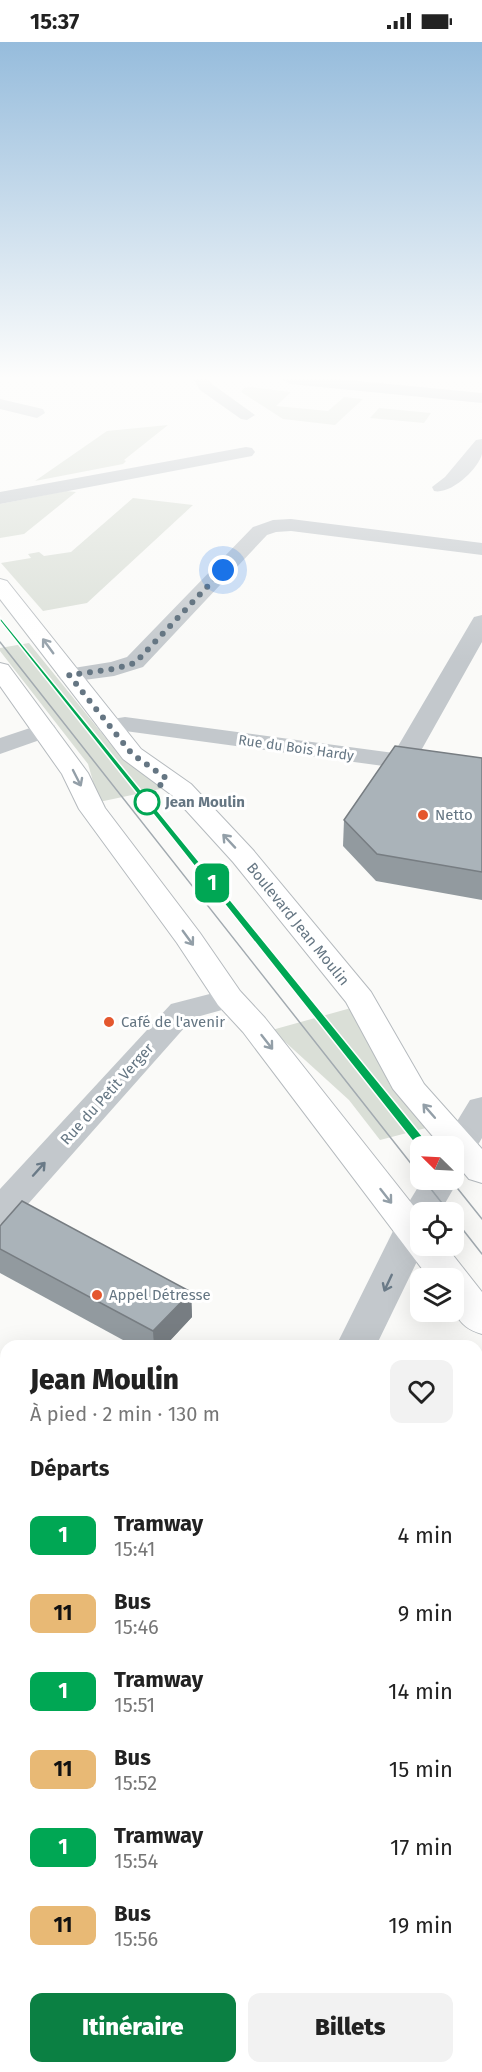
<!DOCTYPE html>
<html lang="fr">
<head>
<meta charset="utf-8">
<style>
	:root { --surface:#fff; --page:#f2f2f2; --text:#222; --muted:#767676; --accent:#0b8043 }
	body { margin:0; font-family:"Fira Sans",sans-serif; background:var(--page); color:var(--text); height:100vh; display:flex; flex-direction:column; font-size:22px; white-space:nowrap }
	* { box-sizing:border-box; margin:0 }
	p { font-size:20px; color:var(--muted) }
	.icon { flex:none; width:33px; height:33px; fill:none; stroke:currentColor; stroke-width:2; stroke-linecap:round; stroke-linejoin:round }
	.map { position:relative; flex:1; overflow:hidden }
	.side { position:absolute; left:0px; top:1298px; width:483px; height:734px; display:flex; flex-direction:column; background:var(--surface); border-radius:18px 18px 0 0; box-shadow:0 6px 24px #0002 }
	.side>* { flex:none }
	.badge { padding:0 12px; border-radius:9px; font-size:21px; line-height:39px }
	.needle { width:39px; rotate:294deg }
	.tools { position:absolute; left:410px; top:1094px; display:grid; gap:12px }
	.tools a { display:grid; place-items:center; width:54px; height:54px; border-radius:12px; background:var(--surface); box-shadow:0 6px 24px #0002; font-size:30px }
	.you { position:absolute; width:30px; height:30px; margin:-15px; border:4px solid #fff; border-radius:50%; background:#1a73e8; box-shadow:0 0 0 9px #1a73e833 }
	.map>.badge { position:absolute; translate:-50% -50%; box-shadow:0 0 0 3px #fff }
	h2 { padding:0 30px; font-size:22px; line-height:54px }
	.round { display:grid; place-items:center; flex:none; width:63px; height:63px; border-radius:12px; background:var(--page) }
	.headline { display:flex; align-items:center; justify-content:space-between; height:102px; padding:0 30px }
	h1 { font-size:28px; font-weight:800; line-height:45px }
	.primary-button { display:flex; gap:12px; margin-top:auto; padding:12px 30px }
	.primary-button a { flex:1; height:69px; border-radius:12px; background:var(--accent); color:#fff; font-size:24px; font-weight:800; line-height:69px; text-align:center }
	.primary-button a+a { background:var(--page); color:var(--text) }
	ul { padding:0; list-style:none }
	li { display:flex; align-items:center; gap:18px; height:78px; padding:0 30px }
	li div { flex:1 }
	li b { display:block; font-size:22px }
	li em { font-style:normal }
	li .badge { min-width:66px; font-weight:700; text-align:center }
	.status { display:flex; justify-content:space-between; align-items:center; height:42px; padding:0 30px; background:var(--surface); direction:ltr }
	.status svg { height:16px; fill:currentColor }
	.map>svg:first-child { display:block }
</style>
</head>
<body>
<div class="status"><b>15:37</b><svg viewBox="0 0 49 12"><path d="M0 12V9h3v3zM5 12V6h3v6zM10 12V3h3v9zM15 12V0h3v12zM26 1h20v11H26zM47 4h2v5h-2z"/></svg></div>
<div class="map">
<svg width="482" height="2030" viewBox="0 0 482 2030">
	<rect width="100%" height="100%" fill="#fafaf8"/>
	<g fill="#dadfd7">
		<polygon points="251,345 291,350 276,364 328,369 344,355 363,357 335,383 283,377 241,350 244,346"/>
		<polygon points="379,366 431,371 424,381 370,376"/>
		<polygon points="168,383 124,418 126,419 123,422 35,439 107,389"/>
		<polygon points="66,449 76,450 24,492 0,496 0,462"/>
		<polygon points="133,456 193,463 87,561 43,569 1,521 31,516 28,512 39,510 44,514 71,510"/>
		<polygon points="29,601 121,715 165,746 99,760 88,722 0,609 0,606"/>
		<polygon points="351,966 390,1043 426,1086 380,1098 349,1058 272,988"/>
	</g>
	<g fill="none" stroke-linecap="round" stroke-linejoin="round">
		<defs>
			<g id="primary">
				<polygon points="0,537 7,539 141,707 191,742 253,808 371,950 424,1042 482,1107 482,1141 469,1137 453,1118 453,1104 441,1104 393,1047 346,960 233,820 173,754 123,717 0,557"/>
				<path d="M 0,621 L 8,623 L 88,731 L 105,766 L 200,891 L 240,949 L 265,976 L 420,1172 L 420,1203 L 445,1203 L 482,1250 L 482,1292 C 451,1283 453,1263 453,1236 L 429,1236 L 243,990 L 218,963 L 177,901 L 79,767 L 62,732 L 0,644 Z"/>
			</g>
		</defs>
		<use href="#primary" stroke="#b5babe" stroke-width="2"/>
		<g fill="#c3c8cc" fill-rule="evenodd">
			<polygon points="193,337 209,337 212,342 255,373 247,378 241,377 200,348"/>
			<polygon points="282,337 338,337 482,351 482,361 290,342"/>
			<polygon points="0,357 43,367 45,371 37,376 0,367"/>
			<path d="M 482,397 C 482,401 482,407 482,412 C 479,426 451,453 434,449 L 432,445 L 445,435 L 476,398 Z"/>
			<polygon points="246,405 252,406 255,410 252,414 0,462 0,450"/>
			<polygon points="291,477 482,501 482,513 291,489 276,490 267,493 143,625 114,634 69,640 61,638 57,633 61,628 111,620 127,615 253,485 273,478"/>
			<polygon points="482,573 482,600 418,714 482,722 482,738 401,729 391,725 125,689 109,691 100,689 97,684 100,679 125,675 394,711 471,580 474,575"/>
			<polygon points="45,681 54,683 57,688 54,693 0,712 0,696"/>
			<polygon points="229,947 240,949 245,956 240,963 193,976 13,1179 0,1182 0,1147 171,962"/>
			<polygon points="482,1055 482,1096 466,1123 453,1127 453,1104 442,1104 470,1058"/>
			<polygon points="454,1129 459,1137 440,1170 420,1170 420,1203 425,1203 376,1304 336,1304 401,1173 423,1137 453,1137"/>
			<polygon points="477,1751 482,1753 482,1803 477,1801"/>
			<polygon points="51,2025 109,2025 107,2030 49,2030"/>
		</g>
		<use href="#primary" fill="#fff" fill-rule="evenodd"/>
		<g stroke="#a2aab0" stroke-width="1.5">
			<polyline points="0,577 423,1104"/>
			<polyline points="0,600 420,1133"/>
			<polyline points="423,1137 449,1170"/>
			<polyline points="450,1137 482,1177"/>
			<polyline points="453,1175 482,1212"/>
		</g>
	</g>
	<g fill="#929a9f">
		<polygon points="482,716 482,858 376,839 343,804 344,778"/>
		<polygon points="0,1184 191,1250 192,1275 165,1304 134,1304 0,1231"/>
	</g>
	<polygon fill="#777d82" points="191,1250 192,1275 165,1304 154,1304 153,1289"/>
	<g fill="#aab3b9" stroke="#777d82" stroke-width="1.5">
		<polygon points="395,704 482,716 482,830 377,812 344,778"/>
		<polygon points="22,1159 191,1250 153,1289 0,1207 0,1184"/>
	</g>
	<defs><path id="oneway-shaft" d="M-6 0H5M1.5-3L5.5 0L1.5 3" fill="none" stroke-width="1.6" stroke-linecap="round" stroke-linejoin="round" transform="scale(1.5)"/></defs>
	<g stroke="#939fa8">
		<use href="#oneway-shaft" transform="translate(48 604) rotate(-126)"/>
		<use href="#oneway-shaft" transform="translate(77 736) rotate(63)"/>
		<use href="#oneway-shaft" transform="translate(229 799) rotate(-133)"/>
		<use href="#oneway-shaft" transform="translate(188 896) rotate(54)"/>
		<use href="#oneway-shaft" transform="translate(267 1000) rotate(52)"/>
		<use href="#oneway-shaft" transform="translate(429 1069) rotate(-131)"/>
		<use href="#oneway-shaft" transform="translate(386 1154) rotate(52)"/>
	</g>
	<g stroke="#6a7a87">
		<use href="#oneway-shaft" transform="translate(39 1127) rotate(-48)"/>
		<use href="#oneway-shaft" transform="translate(388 1241) rotate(115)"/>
	</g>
	<linearGradient id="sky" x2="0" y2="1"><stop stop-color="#96bcdc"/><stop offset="0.54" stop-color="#fdfdfc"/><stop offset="1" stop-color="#fdfdfc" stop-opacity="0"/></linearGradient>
	<rect width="482" height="621" fill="url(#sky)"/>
	<polygon fill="#00a754" stroke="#fff" stroke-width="1.5" points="0,575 428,1101 430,1104 428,1107 419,1107 0,579"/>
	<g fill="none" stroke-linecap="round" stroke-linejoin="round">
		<polyline stroke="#657683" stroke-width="6" stroke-dasharray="0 10.8" points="147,760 166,736 132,712 69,633 114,627 135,621 223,528"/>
	</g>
	<circle fill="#fff" stroke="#00a754" stroke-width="3" cx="147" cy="760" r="12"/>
	<g fill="#e4572e" stroke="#fff" stroke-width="2">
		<circle cx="423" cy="773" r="6"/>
		<circle cx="109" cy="980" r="6"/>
		<circle cx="97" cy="1253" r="6"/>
	</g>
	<g text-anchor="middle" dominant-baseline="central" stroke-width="6" stroke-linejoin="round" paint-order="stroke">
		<g font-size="14" fill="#657683" stroke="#fff">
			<text transform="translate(296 706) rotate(8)">Rue du Bois Hardy</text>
		</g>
		<g font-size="15" font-weight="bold" fill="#657683" stroke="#fff" text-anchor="start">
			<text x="165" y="760">Jean Moulin</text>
		</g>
		<g font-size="15" fill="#657683" stroke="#fff" text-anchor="start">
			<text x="435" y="773">Netto</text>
			<text x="121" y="980">Café de l'avenir</text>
			<text x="109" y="1253">Appel Détresse</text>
		</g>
		<g font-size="15" fill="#657683" stroke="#fff">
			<text transform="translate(298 882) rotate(51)">Boulevard Jean Moulin</text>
			<text transform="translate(107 1052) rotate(-48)">Rue du Petit Verger</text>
		</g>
	</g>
</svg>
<div class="tools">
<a><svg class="needle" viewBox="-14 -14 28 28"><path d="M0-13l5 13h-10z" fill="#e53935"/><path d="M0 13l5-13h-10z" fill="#767676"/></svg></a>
<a><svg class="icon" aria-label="locate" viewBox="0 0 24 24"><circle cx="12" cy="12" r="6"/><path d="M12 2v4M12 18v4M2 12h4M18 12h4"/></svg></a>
<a><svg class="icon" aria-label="layers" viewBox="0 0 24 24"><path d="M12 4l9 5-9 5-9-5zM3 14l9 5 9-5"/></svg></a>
</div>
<div class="you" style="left:223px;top:528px"></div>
<b class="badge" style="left:212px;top:841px;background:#00a754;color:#fff">1</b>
<section class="side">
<div class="headline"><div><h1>Jean Moulin</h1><p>À pied · 2 min · 130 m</p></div><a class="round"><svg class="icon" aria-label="heart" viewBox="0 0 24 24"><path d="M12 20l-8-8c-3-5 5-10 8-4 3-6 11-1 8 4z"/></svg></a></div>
<h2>Départs</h2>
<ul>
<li><span class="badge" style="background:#00a754;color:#fff">1</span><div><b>Tramway</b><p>15:41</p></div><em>4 min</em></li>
<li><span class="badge" style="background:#e8b975;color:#111">11</span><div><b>Bus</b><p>15:46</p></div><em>9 min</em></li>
<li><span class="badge" style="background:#00a754;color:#fff">1</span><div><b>Tramway</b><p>15:51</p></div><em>14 min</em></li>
<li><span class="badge" style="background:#e8b975;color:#111">11</span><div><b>Bus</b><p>15:52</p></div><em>15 min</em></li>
<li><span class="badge" style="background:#00a754;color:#fff">1</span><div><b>Tramway</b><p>15:54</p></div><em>17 min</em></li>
<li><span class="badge" style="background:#e8b975;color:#111">11</span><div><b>Bus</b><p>15:56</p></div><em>19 min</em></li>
</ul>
<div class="primary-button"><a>Itinéraire</a><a>Billets</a></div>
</section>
</div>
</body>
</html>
